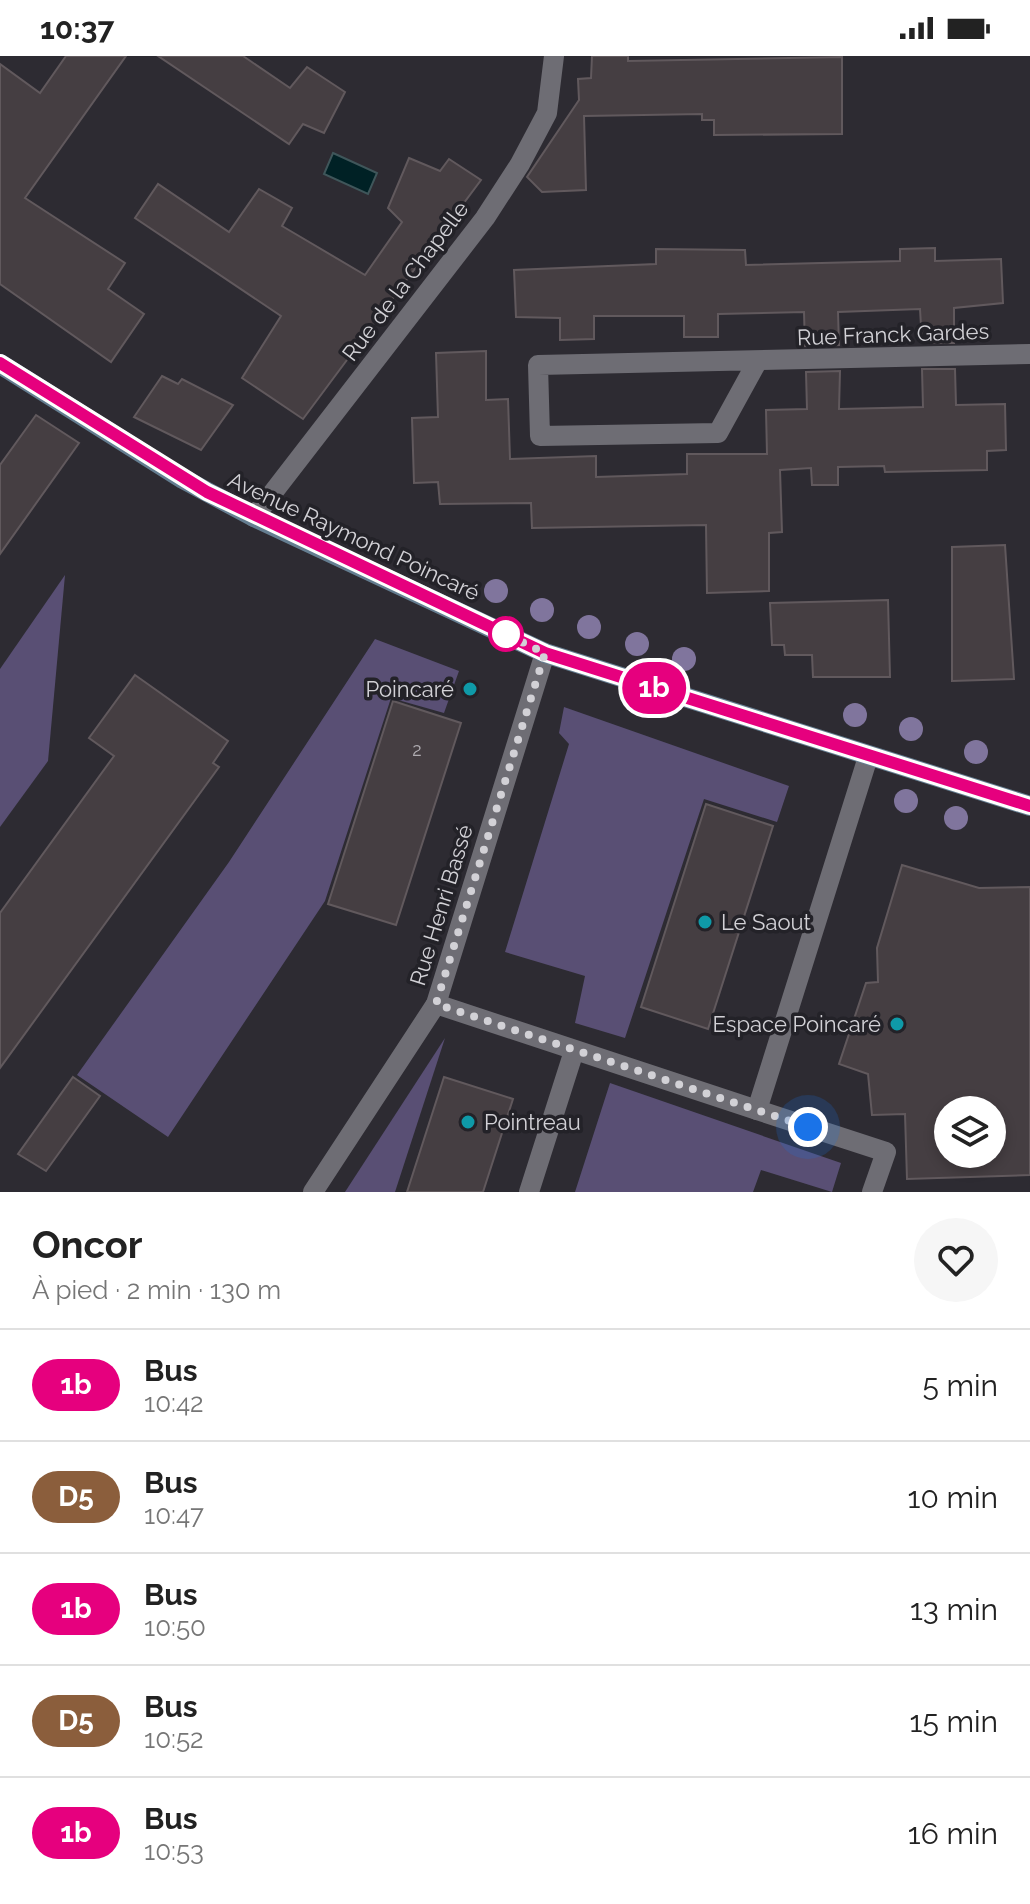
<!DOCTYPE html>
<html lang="fr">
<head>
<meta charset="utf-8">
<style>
	:root { --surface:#fff; --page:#f6f6f6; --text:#222; --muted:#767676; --line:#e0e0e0 }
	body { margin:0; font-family:Raleway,sans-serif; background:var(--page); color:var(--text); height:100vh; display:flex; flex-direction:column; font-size:30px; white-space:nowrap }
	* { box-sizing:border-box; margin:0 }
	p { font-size:26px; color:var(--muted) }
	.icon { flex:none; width:44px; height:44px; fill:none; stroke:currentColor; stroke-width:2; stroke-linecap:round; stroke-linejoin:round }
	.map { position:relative; height:1136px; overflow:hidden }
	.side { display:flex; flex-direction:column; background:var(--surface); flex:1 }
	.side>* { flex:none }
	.badge { padding:0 16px; border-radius:26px; font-size:28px; line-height:52px }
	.controls { position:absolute; left:934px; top:1040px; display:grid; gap:16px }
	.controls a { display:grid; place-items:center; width:72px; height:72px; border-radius:50%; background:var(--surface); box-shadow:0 4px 12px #0003; font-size:40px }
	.you { position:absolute; width:40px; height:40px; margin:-20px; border:6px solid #fff; border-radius:50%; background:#1a73e8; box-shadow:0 0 0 12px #1a73e833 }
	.map>.badge { position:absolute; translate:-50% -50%; box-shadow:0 0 0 4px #fff }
	.round { display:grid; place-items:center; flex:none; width:84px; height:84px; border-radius:42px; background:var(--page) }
	.headline { display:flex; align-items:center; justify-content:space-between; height:136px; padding:0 32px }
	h1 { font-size:38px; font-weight:700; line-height:60px }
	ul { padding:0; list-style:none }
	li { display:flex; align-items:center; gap:24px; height:112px; padding:0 32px; border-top:2px solid var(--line) }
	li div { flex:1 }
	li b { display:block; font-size:30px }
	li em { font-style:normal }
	li .badge { min-width:88px; font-weight:700; text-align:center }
	.status { display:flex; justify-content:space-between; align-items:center; height:56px; padding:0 40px; background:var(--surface); direction:ltr }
	.status svg { height:22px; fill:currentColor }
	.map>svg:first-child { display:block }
</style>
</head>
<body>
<div class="status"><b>10:37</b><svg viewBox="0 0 49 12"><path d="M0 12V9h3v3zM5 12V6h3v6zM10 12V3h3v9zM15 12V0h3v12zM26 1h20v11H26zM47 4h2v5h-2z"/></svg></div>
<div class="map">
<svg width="1030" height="1136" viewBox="0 0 1030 1136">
	<rect width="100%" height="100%" fill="#2d2b32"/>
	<g fill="#594f74">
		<polygon points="65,519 48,705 0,771 0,613"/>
		<polygon points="375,583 459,615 444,657 391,642 325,845 168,1081 77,1019 229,806"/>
		<polygon points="564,651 789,730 777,766 704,743 625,982 575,967 585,920 505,896 569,688 559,677"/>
		<polygon points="445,982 395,1136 345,1136"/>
		<polygon points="610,1027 841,1107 832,1136 761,1114 753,1136 575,1136"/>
	</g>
	<polygon fill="#002125" stroke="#3f565a" stroke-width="2" points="333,97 377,117 368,138 324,118"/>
	<g fill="#453e42" stroke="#61595d" stroke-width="2" fill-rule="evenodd">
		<polygon points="66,0 126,0 25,142 125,207 108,233 144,258 111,306 0,228 0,8 40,37"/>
		<polygon points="158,0 243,0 290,32 307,11 345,36 324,77 303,68 289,88"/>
		<polygon points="592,0 628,0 628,5 842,1 842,78 714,79 714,64 702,64 702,58 584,60 586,134 542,136 527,121 579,44 578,23 591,22"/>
		<polygon points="409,102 440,115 449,103 481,124 303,363 242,322 281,260 135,162 158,128 229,176 259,133 292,152 282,170 365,219 402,166 388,152"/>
		<polygon points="935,192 935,205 1001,203 1003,247 954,252 954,287 922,287 920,253 838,256 839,289 805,290 804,256 718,258 718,281 684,281 684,260 594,260 594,283 560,284 560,262 516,261 514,214 656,208 656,193 745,194 746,209 900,205 900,193"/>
		<polygon points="486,295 486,344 508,343 510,403 596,400 596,421 687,418 687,398 767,398 766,354 807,353 806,316 840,315 839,353 883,352 923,351 922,313 955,313 956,349 1005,348 1006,394 987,395 987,414 885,416 884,410 838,411 838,429 812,429 811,412 780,414 782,476 769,477 769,535 707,537 706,469 532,472 531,447 440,448 438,426 414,427 412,362 438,361 436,297"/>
		<polygon points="162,320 178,328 182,323 233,349 201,394 134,361"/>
		<polygon points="36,359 79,387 0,498 0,409"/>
		<polygon points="1005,489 1014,623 952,625 952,491"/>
		<polygon points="888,544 890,621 813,621 812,599 785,599 784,589 772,589 770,547"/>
		<polygon points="135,619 228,685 213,707 219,711 0,1012 0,857 114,700 89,682"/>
		<polygon points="393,645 461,667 396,869 328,848"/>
		<polygon points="706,748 773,770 708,973 641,951"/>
		<path d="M 902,809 L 979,832 L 1030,831 L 1030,1119 L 907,1123 L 905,1058 L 872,1059 L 868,1018 L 839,1008 L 866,927 L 878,926 L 877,892 ZM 948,1054 L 992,1054 L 992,1098 L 948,1098 Z"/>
		<polygon points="73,1021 100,1040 46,1115 18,1098"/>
		<polygon points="444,1021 513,1043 483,1136 407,1136"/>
	</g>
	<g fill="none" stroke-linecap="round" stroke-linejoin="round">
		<g stroke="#6e6d74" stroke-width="20">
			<polyline points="757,306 718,377 540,380 538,309 1030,298"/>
			<polyline points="254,461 485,162 520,108 547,57 554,0"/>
			<polyline points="868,701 757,1054 886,1096 872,1136"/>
			<polyline points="436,948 757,1054"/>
			<polyline points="313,1136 436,948 545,597"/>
			<polyline points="529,1136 574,995"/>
		</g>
		<polyline stroke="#647d90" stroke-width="20" points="0,308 183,423 254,461 545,597 1030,750"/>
	</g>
	<g fill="#80759d">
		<circle cx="496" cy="535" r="12"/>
		<circle cx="542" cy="554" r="12"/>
		<circle cx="589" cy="571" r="12"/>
		<circle cx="637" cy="588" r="12"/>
		<circle cx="684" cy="603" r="12"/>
		<circle cx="855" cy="659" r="12"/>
		<circle cx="911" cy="673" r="12"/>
		<circle cx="976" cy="696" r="12"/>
		<circle cx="906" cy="745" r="12"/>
		<circle cx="956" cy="762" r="12"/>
	</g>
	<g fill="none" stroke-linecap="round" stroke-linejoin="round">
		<defs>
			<polyline id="line" points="0,307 207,436 545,597 1030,750"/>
		</defs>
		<use href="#line" stroke="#fff" stroke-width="18"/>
		<use href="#line" stroke="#e6007e" stroke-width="12"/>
		<polyline stroke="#d2d1d6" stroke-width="8" stroke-dasharray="0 14.4" points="506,578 495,573 545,597 436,948 808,1071"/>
	</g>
	<circle fill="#fff" stroke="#e6007e" stroke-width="4" cx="506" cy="578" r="16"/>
	<g fill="#0f9aa8" stroke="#232228" stroke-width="3">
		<circle cx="470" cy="633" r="8"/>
		<circle cx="705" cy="866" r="8"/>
		<circle cx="897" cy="968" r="8"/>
		<circle cx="468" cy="1066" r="8"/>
	</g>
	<g text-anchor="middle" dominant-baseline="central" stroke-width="7" stroke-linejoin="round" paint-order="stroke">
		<g font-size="18" fill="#afacb1">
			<text x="417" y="693">2</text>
		</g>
		<g font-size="22" fill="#d2d1d6" stroke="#232228">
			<text transform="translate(405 225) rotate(-53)">Rue de la Chapelle</text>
			<text transform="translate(893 278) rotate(-2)">Rue Franck Gardes</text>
			<text transform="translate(354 480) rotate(25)">Avenue Raymond Poincaré</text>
			<text transform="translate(441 849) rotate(-73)">Rue Henri Bassé</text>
		</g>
		<g font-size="22" fill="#d2d1d6" stroke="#232228" text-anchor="end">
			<text x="454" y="633">Poincaré</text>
			<text x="721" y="866" text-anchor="start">Le Saout</text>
			<text x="881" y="968">Espace Poincaré</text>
			<text x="484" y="1066" text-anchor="start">Pointreau</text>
		</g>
	</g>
</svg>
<div class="controls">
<a><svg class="icon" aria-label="layers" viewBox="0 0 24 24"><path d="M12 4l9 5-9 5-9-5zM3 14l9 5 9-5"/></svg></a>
</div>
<div class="you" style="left:808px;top:1071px"></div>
<b class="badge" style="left:654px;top:632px;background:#e6007e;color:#fff">1b</b>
</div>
<section class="side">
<div class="headline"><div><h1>Oncor</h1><p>À pied · 2 min · 130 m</p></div><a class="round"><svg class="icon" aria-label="heart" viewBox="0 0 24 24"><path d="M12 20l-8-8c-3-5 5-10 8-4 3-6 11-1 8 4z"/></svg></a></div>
<ul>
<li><span class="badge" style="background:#e6007e;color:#fff">1b</span><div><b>Bus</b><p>10:42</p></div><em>5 min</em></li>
<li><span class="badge" style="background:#8b5e3c;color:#fff">D5</span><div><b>Bus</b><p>10:47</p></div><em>10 min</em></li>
<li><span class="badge" style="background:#e6007e;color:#fff">1b</span><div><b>Bus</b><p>10:50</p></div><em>13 min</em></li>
<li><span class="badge" style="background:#8b5e3c;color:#fff">D5</span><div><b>Bus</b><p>10:52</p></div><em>15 min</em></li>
<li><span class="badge" style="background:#e6007e;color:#fff">1b</span><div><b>Bus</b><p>10:53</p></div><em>16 min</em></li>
</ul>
</section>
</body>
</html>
